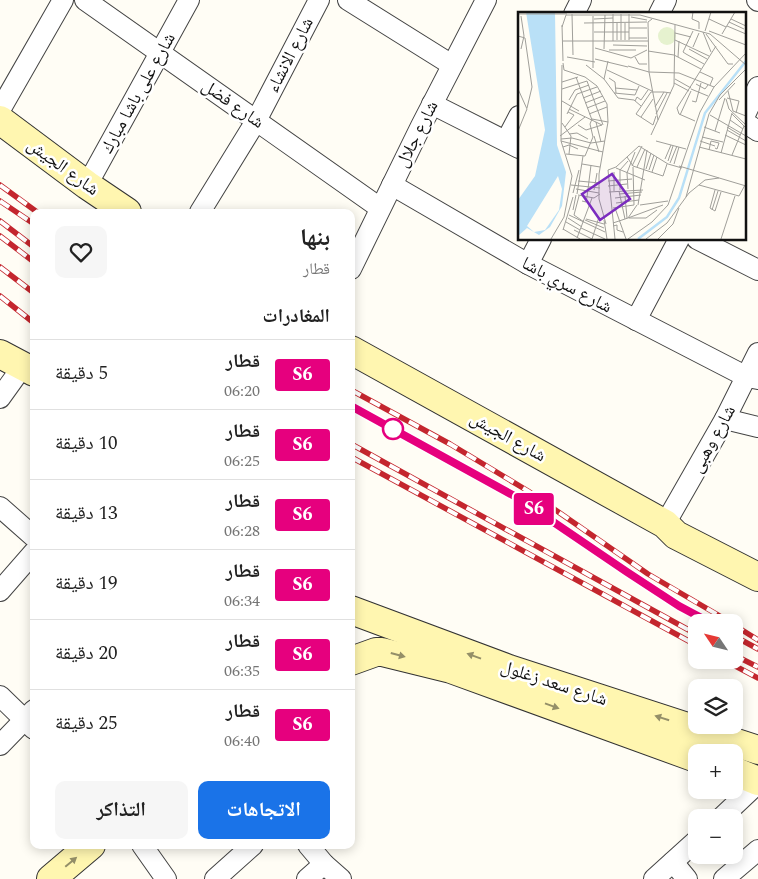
<!DOCTYPE html>
<html lang="ar">
<head>
<meta charset="utf-8">
<style>
	:root { --surface:#fff; --page:#f6f6f6; --text:#222; --muted:#767676; --line:#e0e0e0; --accent:#1a73e8 }
	body { margin:0; font-family:Spectral,"Noto Naskh Arabic",serif; background:var(--page); color:var(--text); direction:rtl; height:100vh; display:flex; flex-direction:column; font-size:19px; white-space:nowrap }
	* { box-sizing:border-box; margin:0 }
	p { font-size:16px; color:var(--muted) }
	.icon { flex:none; width:28px; height:28px; fill:none; stroke:currentColor; stroke-width:2; stroke-linecap:round; stroke-linejoin:round }
	.map { position:relative; flex:1; overflow:hidden; direction:ltr }
	.details { position:absolute; left:30px; top:209px; width:325px; height:640px; display:flex; flex-direction:column; background:var(--surface); border-radius:10px; box-shadow:0 2px 12px #0003; direction:rtl }
	.details>* { flex:none }
	.badge { padding:0 10px; border-radius:4px; font-size:18px; line-height:32px }
	.needle { width:32px; rotate:305deg }
	.tools { position:absolute; left:688px; top:614px; display:grid; gap:10px }
	.tools a { display:grid; place-items:center; width:55px; height:55px; border-radius:10px; background:var(--surface); box-shadow:0 2px 12px #0003; font-size:25px }
	.map>.badge { position:absolute; translate:-50% -50%; box-shadow:0 0 0 2px #fff }
	h2 { padding:0 25px; font-size:19px; line-height:45px }
	.round { display:grid; place-items:center; flex:none; width:52px; height:52px; border-radius:10px; background:var(--page) }
	.headline { display:flex; align-items:center; justify-content:space-between; height:85px; padding:0 25px }
	h1 { font-size:24px; font-weight:700; line-height:38px }
	.cta { display:flex; gap:10px; margin-top:auto; padding:10px 25px }
	.cta a { flex:1; height:58px; border-radius:10px; background:var(--accent); color:#fff; font-size:20px; font-weight:700; line-height:58px; text-align:center }
	.cta a+a { background:var(--page); color:var(--text) }
	ul { padding:0; list-style:none }
	li { display:flex; align-items:center; gap:15px; height:70px; padding:0 25px; border-top:1px solid var(--line) }
	li div { flex:1 }
	li b { display:block; font-size:19px }
	li em { font-style:normal }
	li .badge { min-width:55px; font-weight:700; text-align:center }
	.map>svg:first-child { display:block }
</style>
</head>
<body>
<div class="map">
<svg width="758" height="879" viewBox="0 0 758 879">
	<rect width="100%" height="100%" fill="#fffdf5"/>
	<g fill="none" stroke-linecap="round" stroke-linejoin="round">
		<defs>
			<g id="street">
				<polyline points="85,0 380,208"/>
				<polyline points="348,0 452,65"/>
				<polyline points="757,0 758,1"/>
				<polyline points="574,14 581,0"/>
				<polyline points="659,14 666,0"/>
				<polyline points="432,104 519,148"/>
				<polyline points="0,110 63,0"/>
				<polyline points="744,117 758,87"/>
				<polyline points="744,122 758,131"/>
				<polyline points="506,141 519,116"/>
				<polyline points="87,185 189,0"/>
				<polyline points="392,185 528,264 747,377 758,379"/>
				<polyline points="200,212 256,121 319,0"/>
				<polyline points="697,239 758,270"/>
				<polyline points="528,264 541,239"/>
				<polyline points="351,269 421,126 486,0"/>
				<polyline points="636,320 679,239"/>
				<polyline points="0,398 23,366"/>
				<polyline points="725,419 758,427"/>
				<polyline points="0,507 34,537"/>
				<polyline points="665,524 725,419 758,353"/>
				<polyline points="0,591 34,552"/>
				<polyline points="0,696 34,729"/>
				<polyline points="0,745 34,710"/>
				<polyline points="721,818 758,783"/>
				<polyline points="142,845 166,879"/>
				<polyline points="308,845 324,864 341,879"/>
				<polyline points="673,862 687,879"/>
				<polyline points="215,879 253,845"/>
				<polyline points="307,879 324,864"/>
				<polyline points="654,879 696,841"/>
				<polyline points="724,879 758,850"/>
			</g>
			<g id="secondary">
				<polyline points="0,120 87,185 127,212"/>
				<polyline points="351,350 665,524 676,535 758,577"/>
				<polyline points="0,354 34,372"/>
				<polyline points="351,610 509,669 758,750"/>
				<polyline points="351,661 376,652 382,652 451,669 696,758"/>
				<polyline points="734,771 758,781"/>
				<polyline points="51,879 91,845"/>
			</g>
		</defs>
		<use href="#street" stroke="#444" stroke-width="22"/>
		<use href="#secondary" stroke="#333" stroke-width="30"/>
		<use href="#street" stroke="#fff" stroke-width="20"/>
		<use href="#secondary" stroke="#fff6b0" stroke-width="28"/>
		<defs>
			<g id="rail">
				<polyline points="0,185 37,212"/>
				<polyline points="0,201 34,224"/>
				<polyline points="0,221 34,247"/>
				<polyline points="0,236 34,262"/>
				<polyline points="0,267 34,293"/>
				<polyline points="0,296 34,323"/>
				<polyline points="351,390 450,444 528,491 648,574 730,622"/>
				<polyline points="351,406 518,498 627,572 679,606 709,622"/>
				<polyline points="351,444 696,634"/>
				<polyline points="351,457 696,645"/>
				<polyline points="734,625 758,640"/>
				<polyline points="734,636 758,649"/>
				<polyline points="734,655 758,667"/>
				<polyline points="724,660 758,678"/>
			</g>
		</defs>
		<use href="#rail" stroke="#c4262e" stroke-width="5.5"/>
		<use href="#rail" stroke="#fff" stroke-width="4" stroke-dasharray="11" stroke-linecap="butt"/>
	</g>
	<defs><path id="oneway-solid" d="M-6-.8H1V-3.2L6.5 0L1 3.2V.8H-6Z" transform="scale(1.25)"/></defs>
	<g fill="#948f68">
		<use href="#oneway-solid" transform="translate(398 655) rotate(15)"/>
		<use href="#oneway-solid" transform="translate(474 656) rotate(-160)"/>
		<use href="#oneway-solid" transform="translate(552 706) rotate(20)"/>
		<use href="#oneway-solid" transform="translate(662 718) rotate(-162)"/>
		<use href="#oneway-solid" transform="translate(71 862) rotate(-40)"/>
	</g>
	<g fill="none" stroke-linecap="round" stroke-linejoin="round">
		<defs>
			<polyline id="line" points="351,406 518,498 627,572 679,606 709,622"/>
		</defs>
		<use href="#line" stroke="#fff" stroke-width="11"/>
		<use href="#line" stroke="#e6007e" stroke-width="8"/>
	</g>
	<circle fill="#fff" stroke="#e6007e" stroke-width="2.5" cx="393" cy="429" r="10"/>
	<g text-anchor="middle" dominant-baseline="central" stroke-width="5" stroke-linejoin="round" paint-order="stroke">
		<g font-size="18" fill="#111" stroke="#fff">
			<text transform="translate(290 55) rotate(-63)">شارع الانشاء</text>
			<text transform="translate(138 93) rotate(-61)">شارع على باشا مبارك</text>
			<text transform="translate(233 104) rotate(35)">شارع فضل</text>
			<text transform="translate(417 134) rotate(-63)">شارع جلال</text>
			<text transform="translate(63 167) rotate(36)">شارع الجيش</text>
			<text transform="translate(567 285) rotate(28)">شارع سري باشا</text>
			<text transform="translate(508 437) rotate(29)">شارع الجيش</text>
			<text transform="translate(713 439) rotate(-61)">شارع وهبى</text>
			<text transform="translate(554 683) rotate(18)">شارع سعد زغلول</text>
		</g>
	</g>
	<g transform="translate(518 12)">
		<rect width="228" height="228" fill="#fffdf5"/>
		<path d="M140 24a9 9 0 1 1 18 0a9 9 0 1 1-18 0Z" fill="#e6f2cf"/>
		<path d="M 8,0 L 37,0 L 39,133 L 48,160 L 44,194 L 32,215 L 21,223 L 9,216 L 0,224 L 0,188 L 17,164 L 27,118 ZM 40,164 L 44,177 L 41,198 L 27,218 L 16,220 L 9,214 Z" fill="#b9e0f7" fill-rule="evenodd"/>
		<path fill="none" stroke="#b9e0f7" stroke-width="2.5" d="M 120,227 L 149,205 L 161,186 L 187,101 L 228,49"/>
		<path fill="none" stroke="#a09f9a" stroke-width="1" d="M 175,0 L 174,7 L 181,10 L 181,17M 0,2 L 49,2M 54,2 L 55,43M 95,2 L 95,29M 103,2 L 103,28M 113,5 L 129,8M 76,7 L 95,6M 191,7 L 208,15M 213,7 L 228,14M 211,10 L 226,17M 66,11 L 129,10M 99,11 L 99,28M 107,11 L 107,28M 44,13 L 45,49M 209,14 L 228,22M 44,15 L 48,3 L 122,3 L 192,22 L 228,53M 111,16 L 129,16M 187,19 L 193,0M 191,19 L 228,33M 76,20 L 111,20M 185,20 L 193,40M 157,21 L 173,25M 188,22 L 210,52 L 215,52M 204,22 L 217,0M 0,24 L 7,26 L 14,75 L 9,96M 111,26 L 129,26M 111,28 L 111,2M 157,28 L 191,44M 45,29 L 130,29M 95,33 L 129,34M 175,35 L 181,21M 77,36 L 113,46 L 129,38M 3,37 L 6,24 L 3,4M 86,37 L 87,3M 171,37 L 189,47M 91,38 L 118,38M 130,39 L 156,43 L 183,57M 168,42 L 165,40 L 175,19M 168,42 L 186,52M 49,45 L 77,50M 117,45 L 121,52 L 129,52M 160,45 L 161,29M 77,47 L 110,55M 45,51 L 46,58 L 67,65 L 79,74 L 89,92 L 90,110 L 81,162 L 81,187 L 88,212M 68,53 L 86,67 L 100,86 L 116,88 L 123,94M 110,54 L 131,60 L 161,61 L 196,75M 75,56 L 75,4M 89,58 L 134,79M 182,60 L 195,66 L 192,73M 58,65 L 74,108M 91,66 L 97,70 L 98,81M 86,67 L 90,49M 157,67 L 173,76M 69,69 L 85,113M 44,70 L 60,65M 156,71 L 171,79M 178,72 L 187,77 L 190,73M 97,76 L 119,78M 0,77 L 9,97 L 0,119M 44,77 L 69,69M 173,77 L 190,84M 210,79 L 215,99 L 228,104M 96,81 L 117,83 L 121,74M 65,86 L 83,79M 209,86 L 221,89 L 218,101M 208,87 L 211,97 L 228,113M 51,88 L 57,78 L 71,73M 201,88 L 217,71M 44,89 L 61,99M 117,89 L 119,85 L 123,88 L 130,78M 174,89 L 178,90 L 183,71M 67,91 L 85,84M 137,95 L 146,80 L 153,81M 69,96 L 87,89M 51,97 L 84,113M 49,102 L 59,82 L 79,75M 71,102 L 89,95M 138,102 L 149,81M 214,102 L 228,116M 162,103 L 173,79M 192,103 L 228,124M 138,104 L 135,113 L 118,102 L 133,80 L 146,80M 123,105 L 135,87M 140,108 L 156,73 L 157,13M 212,108 L 225,117M 177,109 L 161,102 L 159,96 L 198,34M 78,110 L 83,130M 44,111 L 53,124 L 51,142M 60,113 L 68,118 L 84,113M 47,115 L 56,103 L 50,100M 186,115 L 202,121M 209,115 L 222,123M 209,118 L 228,129M 197,119 L 207,86M 51,122 L 59,121 L 70,127M 133,123 L 140,108 L 131,60 L 130,10 L 134,7M 207,123 L 228,133M 42,124 L 67,105M 76,124 L 81,140M 75,125 L 72,112 L 74,107 L 90,110M 184,125 L 205,130M 43,127 L 54,126 L 73,131 L 87,129M 43,129 L 85,140M 138,129 L 168,137M 182,129 L 197,134M 45,135 L 51,133 L 60,137M 181,135 L 228,147M 191,138 L 193,129 L 201,131 L 199,137 L 197,136M 203,141 L 214,101M 48,142 L 67,144 L 75,125M 214,143 L 226,114M 109,145 L 115,154 L 145,164 L 149,152M 147,147 L 153,133M 150,149 L 155,134M 152,151 L 159,134M 64,152 L 82,155M 156,152 L 161,135M 114,154 L 124,134M 161,154 L 228,174M 115,155 L 116,193M 119,155 L 127,137M 98,156 L 127,168M 128,157 L 133,141M 131,158 L 136,143M 134,160 L 139,145M 60,169 L 82,171M 90,169 L 114,167M 53,173 L 82,176M 181,173 L 221,184 L 227,173M 90,174 L 109,172M 58,177 L 81,181M 110,177 L 109,161 L 117,140M 76,178 L 79,161M 102,178 L 102,158 L 110,149M 197,178 L 192,196 L 197,199 L 203,180M 96,179 L 96,160M 101,179 L 107,207M 91,180 L 125,178M 55,181 L 61,158M 59,182 L 65,144M 101,182 L 124,180M 60,183 L 76,186 L 82,182M 61,184 L 56,203 L 66,210M 107,184 L 109,206M 168,185 L 191,102 L 202,83 L 228,57M 97,186 L 123,183M 64,189 L 68,190 L 69,185 L 73,153M 98,191 L 121,188M 120,193 L 129,138M 122,193 L 150,189M 95,196 L 116,193M 97,196 L 108,227M 55,198 L 58,183M 194,198 L 200,179M 51,203 L 87,220M 50,206 L 64,215M 110,206 L 145,193M 111,206 L 128,206 L 139,198M 68,207 L 86,212M 67,208 L 86,216M 86,208 L 89,227M 48,210 L 62,218M 95,211 L 110,206 L 119,193M 95,214 L 99,213 L 99,218 L 105,220M 63,216 L 87,227M 45,217 L 62,227M 45,218 L 55,185M 56,218 L 74,227M 59,226 L 74,186M 33,227 L 46,205 L 54,164 L 43,129 L 44,53M 74,227 L 81,205M 97,227 L 90,158 L 98,155 L 121,134 L 150,152 L 164,156M 110,227 L 134,210 L 150,193 L 182,100 L 196,75 L 228,41M 128,227 L 149,211 L 171,181 L 187,168 L 201,166M 140,227 L 155,212 L 161,196M 203,227 L 217,184"/>
		<path fill="#7b2cbf" fill-opacity="0.15" stroke="#7b2cbf" stroke-width="2.5" d="M 94,162 L 112,187 L 82,208 L 64,182 Z"/>
		<rect width="228" height="228" fill="none" stroke="#111" stroke-width="2.5"/>
	</g>
</svg>
<div class="tools">
<a><svg class="needle" viewBox="-14 -14 28 28"><path d="M0-13l5 13h-10z" fill="#e53935"/><path d="M0 13l5-13h-10z" fill="#767676"/></svg></a>
<a><svg class="icon" aria-label="layers" viewBox="0 0 24 24"><path d="M12 4l9 5-9 5-9-5zM3 14l9 5 9-5"/></svg></a>
<a>+</a>
<a>−</a>
</div>
<b class="badge" style="left:534px;top:509px;background:#e6007e;color:#fff">S6</b>
<section class="details">
<div class="headline"><div><h1>بنها</h1><p>قطار</p></div><a class="round"><svg class="icon" aria-label="heart" viewBox="0 0 24 24"><path d="M12 20l-8-8c-3-5 5-10 8-4 3-6 11-1 8 4z"/></svg></a></div>
<h2>المغادرات</h2>
<ul>
<li><span class="badge" style="background:#e6007e;color:#fff">S6</span><div><b>قطار</b><p>06:20</p></div><em>5 دقيقة</em></li>
<li><span class="badge" style="background:#e6007e;color:#fff">S6</span><div><b>قطار</b><p>06:25</p></div><em>10 دقيقة</em></li>
<li><span class="badge" style="background:#e6007e;color:#fff">S6</span><div><b>قطار</b><p>06:28</p></div><em>13 دقيقة</em></li>
<li><span class="badge" style="background:#e6007e;color:#fff">S6</span><div><b>قطار</b><p>06:34</p></div><em>19 دقيقة</em></li>
<li><span class="badge" style="background:#e6007e;color:#fff">S6</span><div><b>قطار</b><p>06:35</p></div><em>20 دقيقة</em></li>
<li><span class="badge" style="background:#e6007e;color:#fff">S6</span><div><b>قطار</b><p>06:40</p></div><em>25 دقيقة</em></li>
</ul>
<div class="cta"><a>الاتجاهات</a><a>التذاكر</a></div>
</section>
</div>
</body>
</html>
